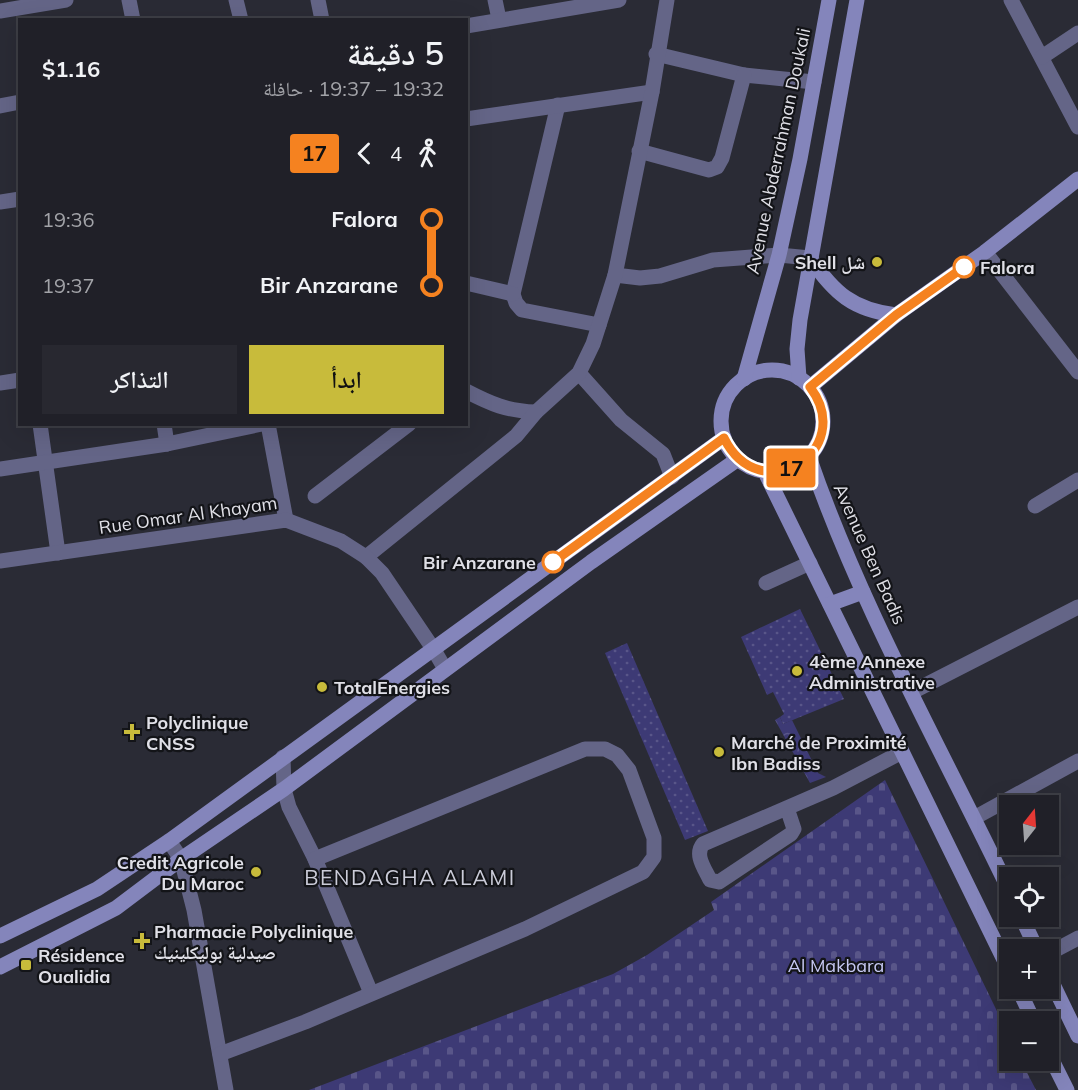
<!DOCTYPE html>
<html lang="ar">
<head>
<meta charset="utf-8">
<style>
	:root { --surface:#202028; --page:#282830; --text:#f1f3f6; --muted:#a2a3a8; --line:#3d3e45; --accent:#c8bb3b }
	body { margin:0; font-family:Mulish,"Noto Naskh Arabic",sans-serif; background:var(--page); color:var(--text); direction:rtl; height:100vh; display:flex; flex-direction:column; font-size:22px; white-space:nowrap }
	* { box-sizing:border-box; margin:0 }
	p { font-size:20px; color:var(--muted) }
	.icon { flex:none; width:33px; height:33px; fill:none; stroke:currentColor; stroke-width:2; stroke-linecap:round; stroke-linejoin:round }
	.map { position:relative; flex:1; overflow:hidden; direction:ltr }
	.sheet { position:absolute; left:18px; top:18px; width:450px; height:408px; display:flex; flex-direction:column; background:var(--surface); border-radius:0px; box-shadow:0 6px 24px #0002,0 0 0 2px var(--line); direction:rtl }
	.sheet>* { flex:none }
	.badge { padding:0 12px; border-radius:4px; font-size:21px; line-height:39px }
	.needle { width:39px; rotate:17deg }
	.buttons { position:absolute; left:999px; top:795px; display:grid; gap:12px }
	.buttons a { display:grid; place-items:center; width:60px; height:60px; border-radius:0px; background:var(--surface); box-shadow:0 6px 24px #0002,0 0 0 2px var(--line); font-size:30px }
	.map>.badge { position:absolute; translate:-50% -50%; box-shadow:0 0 0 3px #fff }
	.legs { display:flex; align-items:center; gap:9px; height:66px; padding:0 24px; font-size:20px }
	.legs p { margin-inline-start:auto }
	.overview { display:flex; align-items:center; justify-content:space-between; height:102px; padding:0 24px }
	h1 { font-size:33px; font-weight:600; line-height:45px }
	.button { display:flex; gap:12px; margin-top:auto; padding:12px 24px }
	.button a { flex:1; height:69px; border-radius:0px; background:var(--accent); color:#111; font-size:24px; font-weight:600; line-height:69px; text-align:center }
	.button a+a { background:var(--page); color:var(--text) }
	ul { padding:0 24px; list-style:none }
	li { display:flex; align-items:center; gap:21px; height:66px; font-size:22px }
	li i { display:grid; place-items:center; width:9px; height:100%; margin:0 8px; background:currentColor }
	li i::after { content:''; width:15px; height:15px; margin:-8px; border:4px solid; border-radius:50%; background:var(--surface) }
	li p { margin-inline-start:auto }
	li:first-child i { background:linear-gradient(#0000 50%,currentColor 0) }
	li:last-child i { background:linear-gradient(currentColor 50%,#0000 0) }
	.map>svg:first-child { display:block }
</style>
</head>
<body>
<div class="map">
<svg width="1078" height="1090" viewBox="0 0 1078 1090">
	<defs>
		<pattern id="grass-dots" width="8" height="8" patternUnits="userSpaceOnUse" patternTransform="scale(1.5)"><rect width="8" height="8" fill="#3d3a75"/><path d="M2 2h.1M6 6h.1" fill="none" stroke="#595689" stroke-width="1.8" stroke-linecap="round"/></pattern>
		<pattern id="forest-crowns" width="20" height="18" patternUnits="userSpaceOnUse" patternTransform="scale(1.5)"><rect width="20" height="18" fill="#3d3a75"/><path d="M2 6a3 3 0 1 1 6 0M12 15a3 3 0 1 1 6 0" fill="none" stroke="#595689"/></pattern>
		<pattern id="cemetery-stones" width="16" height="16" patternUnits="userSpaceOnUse" patternTransform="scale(1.5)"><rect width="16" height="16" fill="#3d3a75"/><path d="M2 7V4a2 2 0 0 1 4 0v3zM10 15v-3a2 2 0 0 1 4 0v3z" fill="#595689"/></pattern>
	</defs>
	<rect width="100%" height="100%" fill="#2a2b35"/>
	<g fill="url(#grass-dots)">
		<polygon points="800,609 844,699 783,724 780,717 784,714 773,692 767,695 741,637"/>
		<polygon points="627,643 708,831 685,840 605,653"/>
	</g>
	<polygon fill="url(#forest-crowns)" points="780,717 783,724 792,720 818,773 826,777 810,783 775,720"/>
	<polygon fill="url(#cemetery-stones)" points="885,780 1009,1036 1010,1060 1021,1061 1036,1090 309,1090 613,974 647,955 714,910 711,902"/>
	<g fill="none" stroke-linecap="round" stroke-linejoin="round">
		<g stroke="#646587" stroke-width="15">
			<polyline points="129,0 133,20"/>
			<polyline points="236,0 241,20"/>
			<polyline points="318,0 322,20"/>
			<polyline points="495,0 499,19"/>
			<polyline points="1011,0 1078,127"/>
			<polyline points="0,11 66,0"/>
			<polyline points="466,26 619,0"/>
			<polyline points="656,54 744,75 814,82"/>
			<polyline points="1042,57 1078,33"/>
			<polyline points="558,105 513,294 516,303 522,310 599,325"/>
			<polyline points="0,106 20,102"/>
			<polyline points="466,119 652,92"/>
			<polyline points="639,151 709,170 717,167 722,158 744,75"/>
			<polyline points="0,202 20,199"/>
			<polyline points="985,252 1078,372"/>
			<polyline points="615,275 640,278 660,276 713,260 779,255 810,258"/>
			<polyline points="466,283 513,294"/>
			<polyline points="579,373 621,420 663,454 672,477"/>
			<polyline points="0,383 20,380"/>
			<path d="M 466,391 C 491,404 507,411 536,412 L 579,373 L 593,344 L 615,275 L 652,92 L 667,0"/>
			<polyline points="40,424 58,553"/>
			<polyline points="164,424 167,444"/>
			<polyline points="268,424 286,520"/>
			<polyline points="0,469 167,444 262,424"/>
			<polyline points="315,496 409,424"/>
			<polyline points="1035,506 1078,480"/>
			<polyline points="366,557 516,436 536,412"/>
			<polyline points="0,561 286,520 341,541 366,557 382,573 434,650 445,669"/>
			<polyline points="766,583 810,563"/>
			<polyline points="912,692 1078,607"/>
			<polyline points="283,757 284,789 289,807 315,859 371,993"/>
			<path d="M 787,808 L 794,829 L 791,834 L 719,882 L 710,880 C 705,869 694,855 703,844 L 833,788 L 902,752"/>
			<polyline points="974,818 1078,761"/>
			<polyline points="169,841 181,859 194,910 226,1090"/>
			<polyline points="1048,954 1078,938"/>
			<polyline points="220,1054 305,1022 525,929 643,872 654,857 654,838 629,770 617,755 605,749 585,749 315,859"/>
		</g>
		<g stroke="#8485bb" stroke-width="15">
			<path d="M 810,258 C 834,293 853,310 896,315"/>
			<circle cx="772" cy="421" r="51"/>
			<polyline points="799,378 797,349 800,320 857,0"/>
			<polyline points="744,379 779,255 800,159 829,0"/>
			<polyline points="810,387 896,315 985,252 1078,179"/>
			<path d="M 809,457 C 861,608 941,748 1010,892"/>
			<polyline points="765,472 1010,972"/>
			<polyline points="830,604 863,592"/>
			<polyline points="1021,916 1037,950"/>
			<polyline points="0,936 97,889 169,841 724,438"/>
			<polyline points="0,967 116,908 181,859 284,789 591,562 738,459"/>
			<polyline points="1048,974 1078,1036"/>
			<polyline points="1018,988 1034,1022"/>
			<polyline points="1048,1052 1067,1090"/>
		</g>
	</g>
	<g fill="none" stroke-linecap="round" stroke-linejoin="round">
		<defs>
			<path id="line-1" d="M 553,562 L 724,438 C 760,511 858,451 810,387 L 896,315 L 964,267"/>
		</defs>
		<use href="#line-1" stroke="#fff" stroke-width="14"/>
		<use href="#line-1" stroke="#f58220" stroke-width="9"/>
	</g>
	<g fill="#c8bb3b" stroke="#131418" stroke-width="2">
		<circle cx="877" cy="262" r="6"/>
		<circle cx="797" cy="671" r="6"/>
		<circle cx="322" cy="687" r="6"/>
		<path d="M129 723h6v6h6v6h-6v6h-6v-6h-6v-6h6z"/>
		<circle cx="719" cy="752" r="6"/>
		<circle cx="256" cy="872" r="6"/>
		<path d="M139 932h6v6h6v6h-6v6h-6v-6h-6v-6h6z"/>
		<rect x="20" y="959" width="12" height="12" rx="3"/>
	</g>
	<g fill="#fff" stroke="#f58220" stroke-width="3">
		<circle cx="964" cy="267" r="10"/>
		<circle cx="553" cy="562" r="10"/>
	</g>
	<g text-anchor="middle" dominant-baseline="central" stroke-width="4.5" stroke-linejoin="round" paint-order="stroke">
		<g font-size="18" fill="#e0e0e7" stroke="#131418">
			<text transform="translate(778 151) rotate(-78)">Avenue Abderrahman Doukali</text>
			<text transform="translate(188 515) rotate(-8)">Rue Omar Al Khayam</text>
			<text transform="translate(870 554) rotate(66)">Avenue Ben Badis</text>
		</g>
		<g font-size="18" font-weight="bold" fill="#e0e0e7" stroke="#131418" text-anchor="start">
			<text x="865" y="262" text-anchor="end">Shell شل</text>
			<text x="809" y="661">4ème Annexe<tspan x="809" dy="21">Administrative</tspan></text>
			<text x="334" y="687">TotalEnergies</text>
			<text x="146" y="722">Polyclinique<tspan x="146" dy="21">CNSS</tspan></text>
			<text x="731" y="742">Marché de Proximité<tspan x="731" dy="21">Ibn Badiss</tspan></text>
			<text x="244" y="862" text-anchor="end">Credit Agricole<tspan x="244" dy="21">Du Maroc</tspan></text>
			<text x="154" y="931">Pharmacie Polyclinique<tspan x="154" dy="21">صيدلية بوليكلينيك</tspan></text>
			<text x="38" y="955">Résidence<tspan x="38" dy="21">Oualidia</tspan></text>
		</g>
		<g font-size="18" font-weight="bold" fill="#e0e0e7" stroke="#131418" text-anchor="start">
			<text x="980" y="267">Falora</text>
			<text x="536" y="562" text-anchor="end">Bir Anzarane</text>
		</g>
		<g font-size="18" fill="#c6c8f2" stroke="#131418">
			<text x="836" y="965">Al Makbara</text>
		</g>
		<g font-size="21" letter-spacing="1.5" fill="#cbccd9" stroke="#131418">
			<text x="410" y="877">BENDAGHA ALAMI</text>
		</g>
	</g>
</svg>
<div class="buttons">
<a><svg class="needle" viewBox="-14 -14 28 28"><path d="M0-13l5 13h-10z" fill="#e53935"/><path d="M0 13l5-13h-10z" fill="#a2a3a8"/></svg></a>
<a><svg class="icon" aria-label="locate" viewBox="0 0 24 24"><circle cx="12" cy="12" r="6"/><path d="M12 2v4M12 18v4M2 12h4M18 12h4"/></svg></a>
<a>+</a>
<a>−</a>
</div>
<b class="badge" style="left:791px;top:468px;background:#f58220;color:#111">17</b>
<section class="sheet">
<div class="overview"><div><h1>5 دقيقة</h1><p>19:32 – 19:37 · حافلة</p></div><b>$1.16</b></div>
<div class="legs"><svg class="icon" aria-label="walk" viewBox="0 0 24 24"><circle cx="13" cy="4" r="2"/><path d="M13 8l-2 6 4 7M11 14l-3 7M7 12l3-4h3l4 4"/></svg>4<svg class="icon" aria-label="back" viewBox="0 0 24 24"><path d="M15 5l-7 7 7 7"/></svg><b class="badge" style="background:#f58220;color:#111">17</b></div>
<ul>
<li><i style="color:#f58220"></i><b>Falora</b><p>19:36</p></li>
<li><i style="color:#f58220"></i><b>Bir Anzarane</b><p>19:37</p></li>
</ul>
<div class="button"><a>ابدأ</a><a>التذاكر</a></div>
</section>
</div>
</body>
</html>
